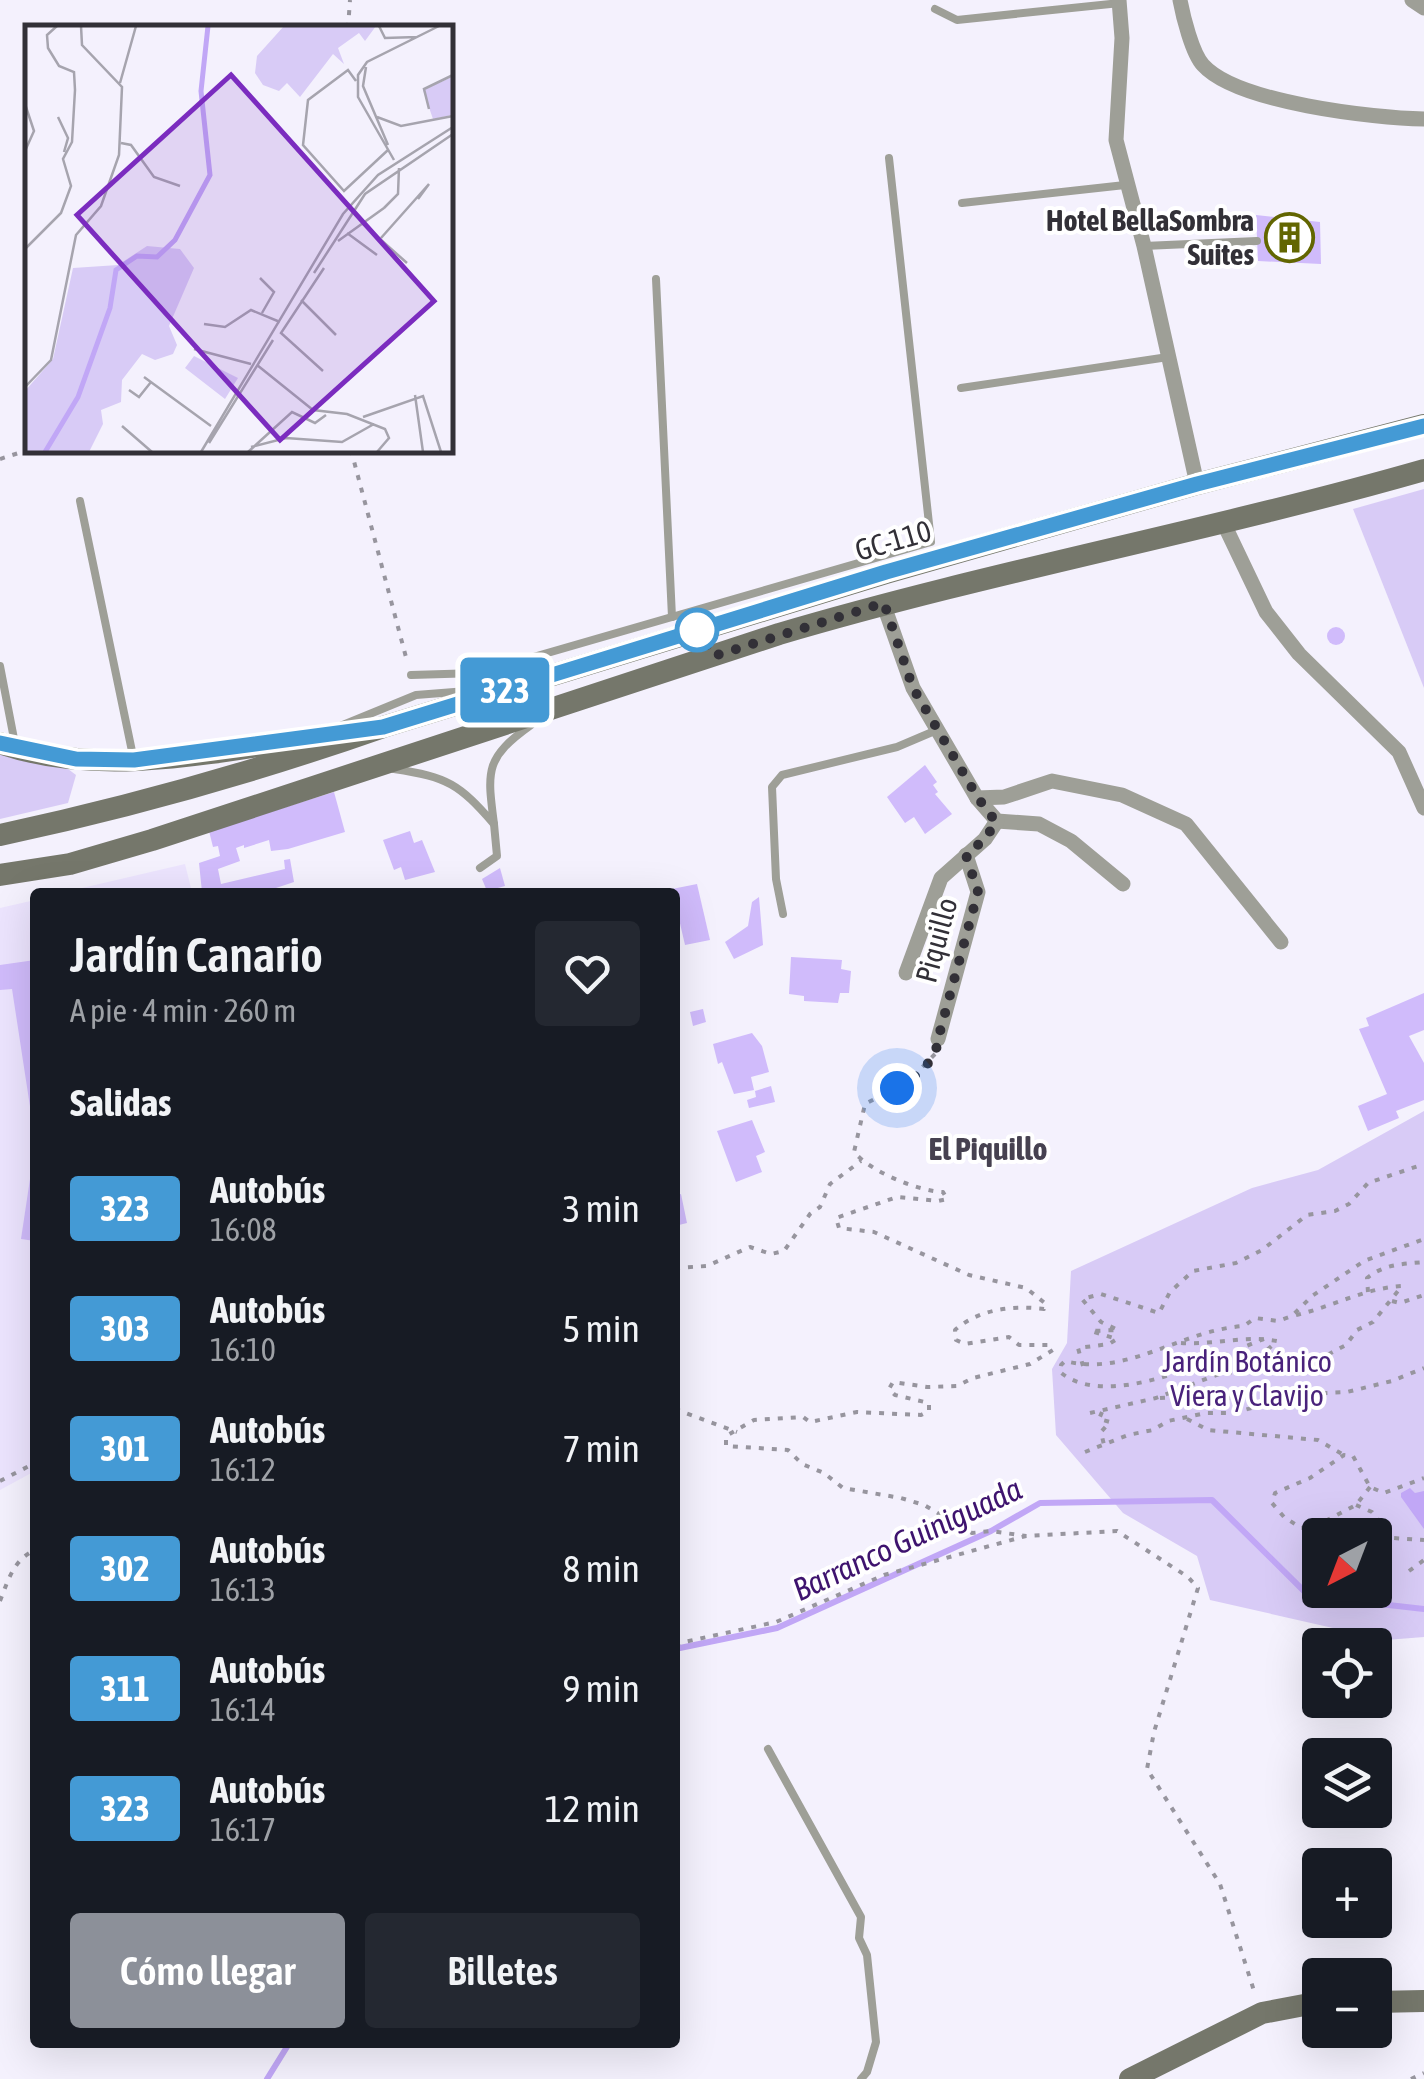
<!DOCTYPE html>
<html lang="es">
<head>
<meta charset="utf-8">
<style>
	:root { --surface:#171b24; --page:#242831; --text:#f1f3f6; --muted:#9ea1a6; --accent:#8c9099 }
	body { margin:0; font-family:"Asap Condensed",sans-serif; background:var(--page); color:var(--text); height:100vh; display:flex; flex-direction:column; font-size:38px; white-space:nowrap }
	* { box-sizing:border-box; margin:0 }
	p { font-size:32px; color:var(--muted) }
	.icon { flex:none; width:55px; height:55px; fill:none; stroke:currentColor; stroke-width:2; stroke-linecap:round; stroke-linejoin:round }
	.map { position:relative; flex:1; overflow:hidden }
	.side { position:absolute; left:30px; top:888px; width:650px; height:1160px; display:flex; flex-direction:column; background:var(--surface); border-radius:10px; box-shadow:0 10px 40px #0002 }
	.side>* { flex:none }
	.badge { padding:0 20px; border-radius:8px; font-size:35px; line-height:65px }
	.needle { width:65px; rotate:222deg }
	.fabs { position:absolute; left:1302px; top:1518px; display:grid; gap:20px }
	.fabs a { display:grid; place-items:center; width:90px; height:90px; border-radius:10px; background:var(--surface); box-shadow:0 10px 40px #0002; font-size:50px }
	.you { position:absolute; width:50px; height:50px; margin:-25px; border:8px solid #fff; border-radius:50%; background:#1a73e8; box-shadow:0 0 0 15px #1a73e833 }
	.map>.badge { position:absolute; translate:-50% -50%; box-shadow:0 0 0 5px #fff }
	h2 { padding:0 40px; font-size:38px; line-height:90px }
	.round { display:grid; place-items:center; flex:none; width:105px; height:105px; border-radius:10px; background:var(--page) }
	.head { display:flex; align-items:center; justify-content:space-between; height:170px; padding:0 40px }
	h1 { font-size:48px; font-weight:600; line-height:75px }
	.cta { display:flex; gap:20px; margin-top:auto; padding:20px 40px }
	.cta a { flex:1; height:115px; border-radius:10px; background:var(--accent); color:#fff; font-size:40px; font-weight:600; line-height:115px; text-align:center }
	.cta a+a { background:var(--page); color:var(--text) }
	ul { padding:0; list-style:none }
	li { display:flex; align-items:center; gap:30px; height:120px; padding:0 40px }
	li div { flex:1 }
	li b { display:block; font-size:38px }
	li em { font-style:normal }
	li .badge { min-width:110px; font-weight:700; text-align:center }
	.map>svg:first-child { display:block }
</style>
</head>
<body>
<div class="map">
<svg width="1424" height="2079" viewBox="0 0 1424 2079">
	<rect width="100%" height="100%" fill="#f4f1fd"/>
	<g fill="#ece4fe">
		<polygon points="185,864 192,892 65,892"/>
		<polygon points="35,900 35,1471 0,1490 0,908"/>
	</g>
	<g fill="#d8cbf6" fill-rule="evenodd">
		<polygon points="1424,489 1424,688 1353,509"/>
		<polygon points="0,754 68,769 76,775 68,803 0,819"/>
		<path d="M 1424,1111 L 1424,1637 L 1386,1640 L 1210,1600 L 1197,1556 L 1123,1513 L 1056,1435 L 1052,1369 L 1067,1343 L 1071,1271 L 1252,1188 L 1318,1170 ZM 1320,1535 L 1375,1535 L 1375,1590 L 1320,1590 Z"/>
	</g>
	<polygon fill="#c1a7f6" points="1410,1488 1415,1493 1424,1491 1424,1529 1401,1497 1401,1493"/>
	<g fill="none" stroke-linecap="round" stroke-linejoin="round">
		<g stroke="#c1a7f6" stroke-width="6">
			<polyline points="675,1649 777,1628 991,1531 1040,1503 1212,1500 1309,1596 1424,1609"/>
			<polyline points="267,2079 290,2042"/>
		</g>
	</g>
	<g fill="#d0bbfb">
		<polygon points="1256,215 1320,222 1321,264 1258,261"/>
		<circle cx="1336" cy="636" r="9"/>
		<polygon points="925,765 937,782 933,785 938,792 935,794 952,814 925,834 914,817 905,823 887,797"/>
		<polygon points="334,792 345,832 288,849 271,851 269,840 244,848 244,845 236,848 240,861 218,869 221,884 285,869 284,860 290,859 294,882 264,892 202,892 199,863 220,856 218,846 213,847 209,831"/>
		<polygon points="410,831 414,843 422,840 435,872 405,880 401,867 394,870 383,840"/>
		<polygon points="500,868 505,886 487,891 482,879"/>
		<polygon points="697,884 710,940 685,945 672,889"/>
		<polygon points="759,897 763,945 734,959 725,942 748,926 752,902"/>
		<polygon points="791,957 842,960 841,969 851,971 849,993 840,993 838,1003 804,1001 804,996 789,994"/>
		<polygon points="35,960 35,1113 31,1113 12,989 0,990 0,965"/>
		<polygon points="1424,993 1424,1030 1409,1036 1424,1063 1424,1100 1396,1111 1399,1118 1368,1131 1358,1106 1387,1094 1359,1029 1369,1026 1366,1018"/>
		<polygon points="703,1009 706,1022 693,1026 690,1012"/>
		<polygon points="752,1033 762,1046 769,1072 751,1077 754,1090 734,1094 722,1062 718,1064 713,1044"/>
		<polygon points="771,1086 775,1102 749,1108 747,1100 756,1097 755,1091"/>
		<polygon points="752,1120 765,1152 756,1156 762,1172 736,1182 717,1131"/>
		<polygon points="33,1159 35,1159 35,1241 21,1239"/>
		<polygon points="681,1194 687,1223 675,1226 675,1196"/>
	</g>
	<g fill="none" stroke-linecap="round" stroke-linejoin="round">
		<g stroke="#97959e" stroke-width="4" stroke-dasharray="5 8" stroke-linecap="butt">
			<polyline points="348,28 350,0"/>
			<polyline points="351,450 407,661"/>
			<polyline points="0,459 28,450"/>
			<path d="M 935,1054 L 908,1082 L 865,1104 L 854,1152 C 871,1172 918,1191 943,1192 L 947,1199 L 938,1201 L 897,1197 L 836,1218 L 839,1228 L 874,1232 L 969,1275 L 1026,1288 L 1046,1304 L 1044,1309 C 1013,1305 979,1309 955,1330 L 956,1340 L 965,1344 L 1009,1337 L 1019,1345 L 1048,1345 L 1053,1350 L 1030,1364 L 973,1378 L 957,1386 L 927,1387 L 893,1382 L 889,1389 L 895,1395 L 929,1403 L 929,1411 L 921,1415 L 857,1412 L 810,1422 L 803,1417 L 754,1420 L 726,1436 L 726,1446 L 788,1450 L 802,1464 L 824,1473 L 843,1488 L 901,1498 L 924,1505 L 972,1533 L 991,1531 L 1026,1536"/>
			<polyline points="675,1268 707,1266 750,1247 771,1254 784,1251 810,1214 820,1207 830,1184 861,1161"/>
			<path d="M 1368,1292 L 1367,1278 C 1384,1264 1403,1264 1424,1262"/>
			<polyline points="1392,1301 1400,1303 1424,1295"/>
			<path d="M 1264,1339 C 1213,1358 1108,1412 1060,1372 L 1061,1365 L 1065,1361 C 1128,1377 1181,1330 1244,1326 L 1255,1318 L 1278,1321 L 1292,1316 L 1312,1296 L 1364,1261 L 1424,1239"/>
			<path d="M 1181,1343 C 1214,1345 1245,1335 1277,1341 L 1255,1361 L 1223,1372"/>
			<polyline points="1083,1366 1078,1348 1109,1344 1117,1339 1091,1331 1118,1330 1101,1322 1082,1299 1101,1294 1159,1313 1170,1292 1193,1271 1236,1263 1262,1250 1307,1215 1335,1211 1349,1204 1368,1183 1424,1164"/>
			<polyline points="1160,1398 1196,1396 1271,1401"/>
			<polyline points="675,1409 737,1432"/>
			<polyline points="1102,1412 1099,1419 1110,1422 1101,1432 1104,1445"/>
			<path d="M 1090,1413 L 1156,1398 L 1219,1374 L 1314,1362 L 1346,1345 L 1357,1330 L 1373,1322 L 1402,1286 C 1364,1288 1330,1308 1292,1316"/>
			<polyline points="1187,1419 1208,1430 1318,1440 1344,1455"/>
			<polyline points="1085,1452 1128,1435 1153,1430 1168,1421 1206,1413 1233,1413 1304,1394 1347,1392 1392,1381 1424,1368"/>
			<polyline points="0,1481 35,1463"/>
			<polyline points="1370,1487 1356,1505 1312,1528 1301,1528 1284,1517 1272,1503 1275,1493 1310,1478 1344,1455 1353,1456 1370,1487 1384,1493 1424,1478"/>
			<polyline points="1356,1505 1372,1512 1393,1538 1424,1540"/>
			<polyline points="1409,1571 1424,1560"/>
			<path d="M 0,1601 C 8,1581 13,1560 35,1550"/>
			<polyline points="675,1644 776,1622 884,1575 1026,1536 1117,1531 1188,1577 1198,1588 1154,1732 1147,1769 1220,1884 1255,1994"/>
			<polyline points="1411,2079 1424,2073"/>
		</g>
		<g stroke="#9e9f97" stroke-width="8">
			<polyline points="935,9 957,20 1120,3"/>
			<polyline points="962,203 1125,185"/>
			<polyline points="1144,246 1257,241"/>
			<polyline points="656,279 672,617"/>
			<polyline points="961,388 1168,357"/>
			<polyline points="80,501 133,756"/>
			<polyline points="0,666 15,744"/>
			<polyline points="411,675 478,673 931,542 889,158"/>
			<polyline points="333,729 416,695 467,691"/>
			<path d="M 394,769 C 448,777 459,784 494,824 C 487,770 485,758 531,725"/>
			<polyline points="480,868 497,856 494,824"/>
			<polyline points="783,914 776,879 772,787 782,775 897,747 937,730"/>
			<polyline points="768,1749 861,1917 859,1938 867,1955 876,2042 867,2072 861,2079"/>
		</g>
		<g stroke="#9e9f97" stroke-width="15">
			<polyline points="1119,0 1122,38 1116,140 1144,246 1197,484"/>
			<path d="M 1180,0 C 1183,16 1192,53 1203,65 C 1237,103 1374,118 1424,119"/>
			<polyline points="1412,0 1424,8"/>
			<polyline points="1223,522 1266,612 1299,654 1399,752 1424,808"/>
			<polyline points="883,603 913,688 977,798 1004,797 1052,781 1122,795 1186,824 1281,942"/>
			<polyline points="977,798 997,821 1039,824 1071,841 1123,884"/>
			<polyline points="906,973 941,878 985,839 997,821"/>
			<polyline points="938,1039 978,892 966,855"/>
		</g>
		<g stroke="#75776b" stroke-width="22">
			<path d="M 0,743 C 104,780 229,749 335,734"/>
			<path d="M 0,835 C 130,807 258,771 383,727 L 886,573 L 1197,484 L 1424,425"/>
			<path d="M 0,875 L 70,864 L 152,840 L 779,634 C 992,571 1211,531 1424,470"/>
			<polyline points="1375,2002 1424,2001"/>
			<polyline points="1130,2079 1262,2013 1320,2002"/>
		</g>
	</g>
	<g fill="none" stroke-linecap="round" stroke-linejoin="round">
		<defs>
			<polyline id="line" points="0,743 76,759 134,760 383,727 886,572 1197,484 1424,426"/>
		</defs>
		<use href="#line" stroke="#fff" stroke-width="22"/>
		<use href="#line" stroke="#449ad5" stroke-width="15"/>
		<path stroke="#323037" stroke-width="10" stroke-dasharray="0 18" d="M 697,630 L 714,656 L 884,603 L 913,688 L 978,798 L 996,822 L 985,839 L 966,855 L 978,892 L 938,1039 C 937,1060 916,1078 897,1088"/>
	</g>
	<defs>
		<symbol id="building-ring" viewBox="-11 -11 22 22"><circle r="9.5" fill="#fff" stroke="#626601" stroke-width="1.5"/><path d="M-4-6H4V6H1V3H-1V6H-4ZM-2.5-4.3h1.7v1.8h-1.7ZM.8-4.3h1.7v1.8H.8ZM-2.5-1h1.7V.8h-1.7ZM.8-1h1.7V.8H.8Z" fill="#626601"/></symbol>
	</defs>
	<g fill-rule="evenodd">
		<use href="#building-ring" x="1262" y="210" width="55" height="55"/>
	</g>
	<circle fill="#fff" stroke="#449ad5" stroke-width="5" cx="697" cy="630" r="20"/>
	<g text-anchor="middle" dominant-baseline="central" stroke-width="8" stroke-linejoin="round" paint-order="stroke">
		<g font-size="30" font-weight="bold" fill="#323037" stroke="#fff" text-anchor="end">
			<text x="1254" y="220">Hotel BellaSombra<tspan x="1254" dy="34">Suites</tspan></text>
		</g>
		<g font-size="30" fill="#323037" stroke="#fff">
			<text transform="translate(893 540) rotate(-16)">GC-110</text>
			<text transform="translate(936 940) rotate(-75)">Piquillo</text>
		</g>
		<g font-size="30" fill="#49227b" stroke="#fff">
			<text x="1247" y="1361">Jardín Botánico<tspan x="1247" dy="34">Viera y Clavijo</tspan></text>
		</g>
		<g font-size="32" font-weight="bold" fill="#464150" stroke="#fff">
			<text x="988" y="1148">El Piquillo</text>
		</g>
		<g font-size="32" font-style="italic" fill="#3e136e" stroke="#fff">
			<text transform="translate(907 1539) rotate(-25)">Barranco Guiniguada</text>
		</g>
	</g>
	<g transform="translate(25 25)">
		<rect width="428" height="428" fill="#f4f1fd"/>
		<path d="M 259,1 L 351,1 L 340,16 L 334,8 L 313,23 L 319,39 L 308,29 L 275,72 L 262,58 L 254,66 L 238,60 L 230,48 L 232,31 ZM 427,52 L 427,90 L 408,94 L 398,65 ZM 122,221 L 155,224 L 169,243 L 144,301 L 152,320 L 148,329 L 130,335 L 117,329 L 97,355 L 96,377 L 76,385 L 78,399 L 64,427 L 0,427 L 0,366 L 28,334 L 48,243 L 93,240 ZM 169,331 L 213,353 L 200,374 L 160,343 Z" fill="#d8cbf6"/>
		<path fill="none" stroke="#c1a7f6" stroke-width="5" d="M 20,427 L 53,372 L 85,283 L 91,245 L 112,231 L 132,232 L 150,215 L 185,150 L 176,66 L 183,1"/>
		<path fill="none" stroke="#a6a4ae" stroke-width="2.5" d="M 354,1 L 360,13 L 392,12M 341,42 L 338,61 L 363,120M 331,56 L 323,45 L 283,75 L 278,120 L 319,166 L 363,125M 95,58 L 111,1M 0,79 L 9,106 L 0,126M 404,84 L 399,64 L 428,50M 33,92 L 43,113 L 39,127M 352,92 L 376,101 L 428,91M 96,118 L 106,120 L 129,152 L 155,161M 369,135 L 333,72 L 333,50 L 342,37 L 414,1M 359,183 L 373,169 L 374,143M 337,198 L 382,238M 322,208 L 352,230M 356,213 L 404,159 L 393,174M 313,216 L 359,183M 0,224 L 36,188 L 46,161 L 38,134 L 47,117 L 50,65 L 49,47 L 34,41 L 23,23 L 22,10 L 32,1M 289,248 L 340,169 L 428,109M 235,253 L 249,267 L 237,288M 276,275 L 311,310M 179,299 L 200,302 L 226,285 L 255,297M 169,324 L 226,339M 232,340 L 288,385 L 322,389 L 360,404 L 364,413 L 352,427M 298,346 L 256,308 L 299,243M 119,352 L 186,401M 0,362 L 26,335 L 51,210 L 76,181 L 94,130 L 97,62 L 57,20 L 56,1M 104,365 L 114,372 L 126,357M 390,370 L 398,427M 338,392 L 398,371 L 416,427M 97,401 L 127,427M 184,418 L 248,315M 226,422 L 261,413 L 317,417 L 349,399M 176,427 L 318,189 L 353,150 L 428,102M 223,427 L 267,387 L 290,398 L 301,390"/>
		<path fill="#7b2cbf" fill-opacity="0.15" stroke="#7b2cbf" stroke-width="5" d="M 206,50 L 409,276 L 255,415 L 52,190 Z"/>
		<rect width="428" height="428" fill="none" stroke="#323037" stroke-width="5"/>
	</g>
</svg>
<div class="fabs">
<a><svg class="needle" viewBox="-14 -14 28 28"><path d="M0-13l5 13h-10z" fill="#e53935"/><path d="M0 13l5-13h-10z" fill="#9ea1a6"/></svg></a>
<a><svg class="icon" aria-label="locate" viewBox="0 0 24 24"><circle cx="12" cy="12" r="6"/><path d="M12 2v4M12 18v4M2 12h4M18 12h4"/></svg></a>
<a><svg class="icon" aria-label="layers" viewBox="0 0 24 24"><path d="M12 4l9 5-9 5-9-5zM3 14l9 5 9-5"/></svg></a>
<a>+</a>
<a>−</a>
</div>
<div class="you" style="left:897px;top:1088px"></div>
<b class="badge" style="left:505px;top:690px;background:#449ad5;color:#fff">323</b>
<section class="side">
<div class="head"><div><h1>Jardín Canario</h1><p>A pie · 4 min · 260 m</p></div><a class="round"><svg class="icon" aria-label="heart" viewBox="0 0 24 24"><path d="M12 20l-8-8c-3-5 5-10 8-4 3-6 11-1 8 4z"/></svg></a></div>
<h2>Salidas</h2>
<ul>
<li><span class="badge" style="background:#449ad5;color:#fff">323</span><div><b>Autobús</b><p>16:08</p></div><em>3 min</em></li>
<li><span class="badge" style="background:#449ad5;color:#fff">303</span><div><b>Autobús</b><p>16:10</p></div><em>5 min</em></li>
<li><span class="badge" style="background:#449ad5;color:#fff">301</span><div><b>Autobús</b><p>16:12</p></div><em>7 min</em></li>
<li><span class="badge" style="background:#449ad5;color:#fff">302</span><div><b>Autobús</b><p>16:13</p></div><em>8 min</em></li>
<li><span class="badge" style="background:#449ad5;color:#fff">311</span><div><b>Autobús</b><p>16:14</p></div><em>9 min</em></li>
<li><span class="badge" style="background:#449ad5;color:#fff">323</span><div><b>Autobús</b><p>16:17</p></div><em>12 min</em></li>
</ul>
<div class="cta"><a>Cómo llegar</a><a>Billetes</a></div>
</section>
</div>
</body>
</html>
